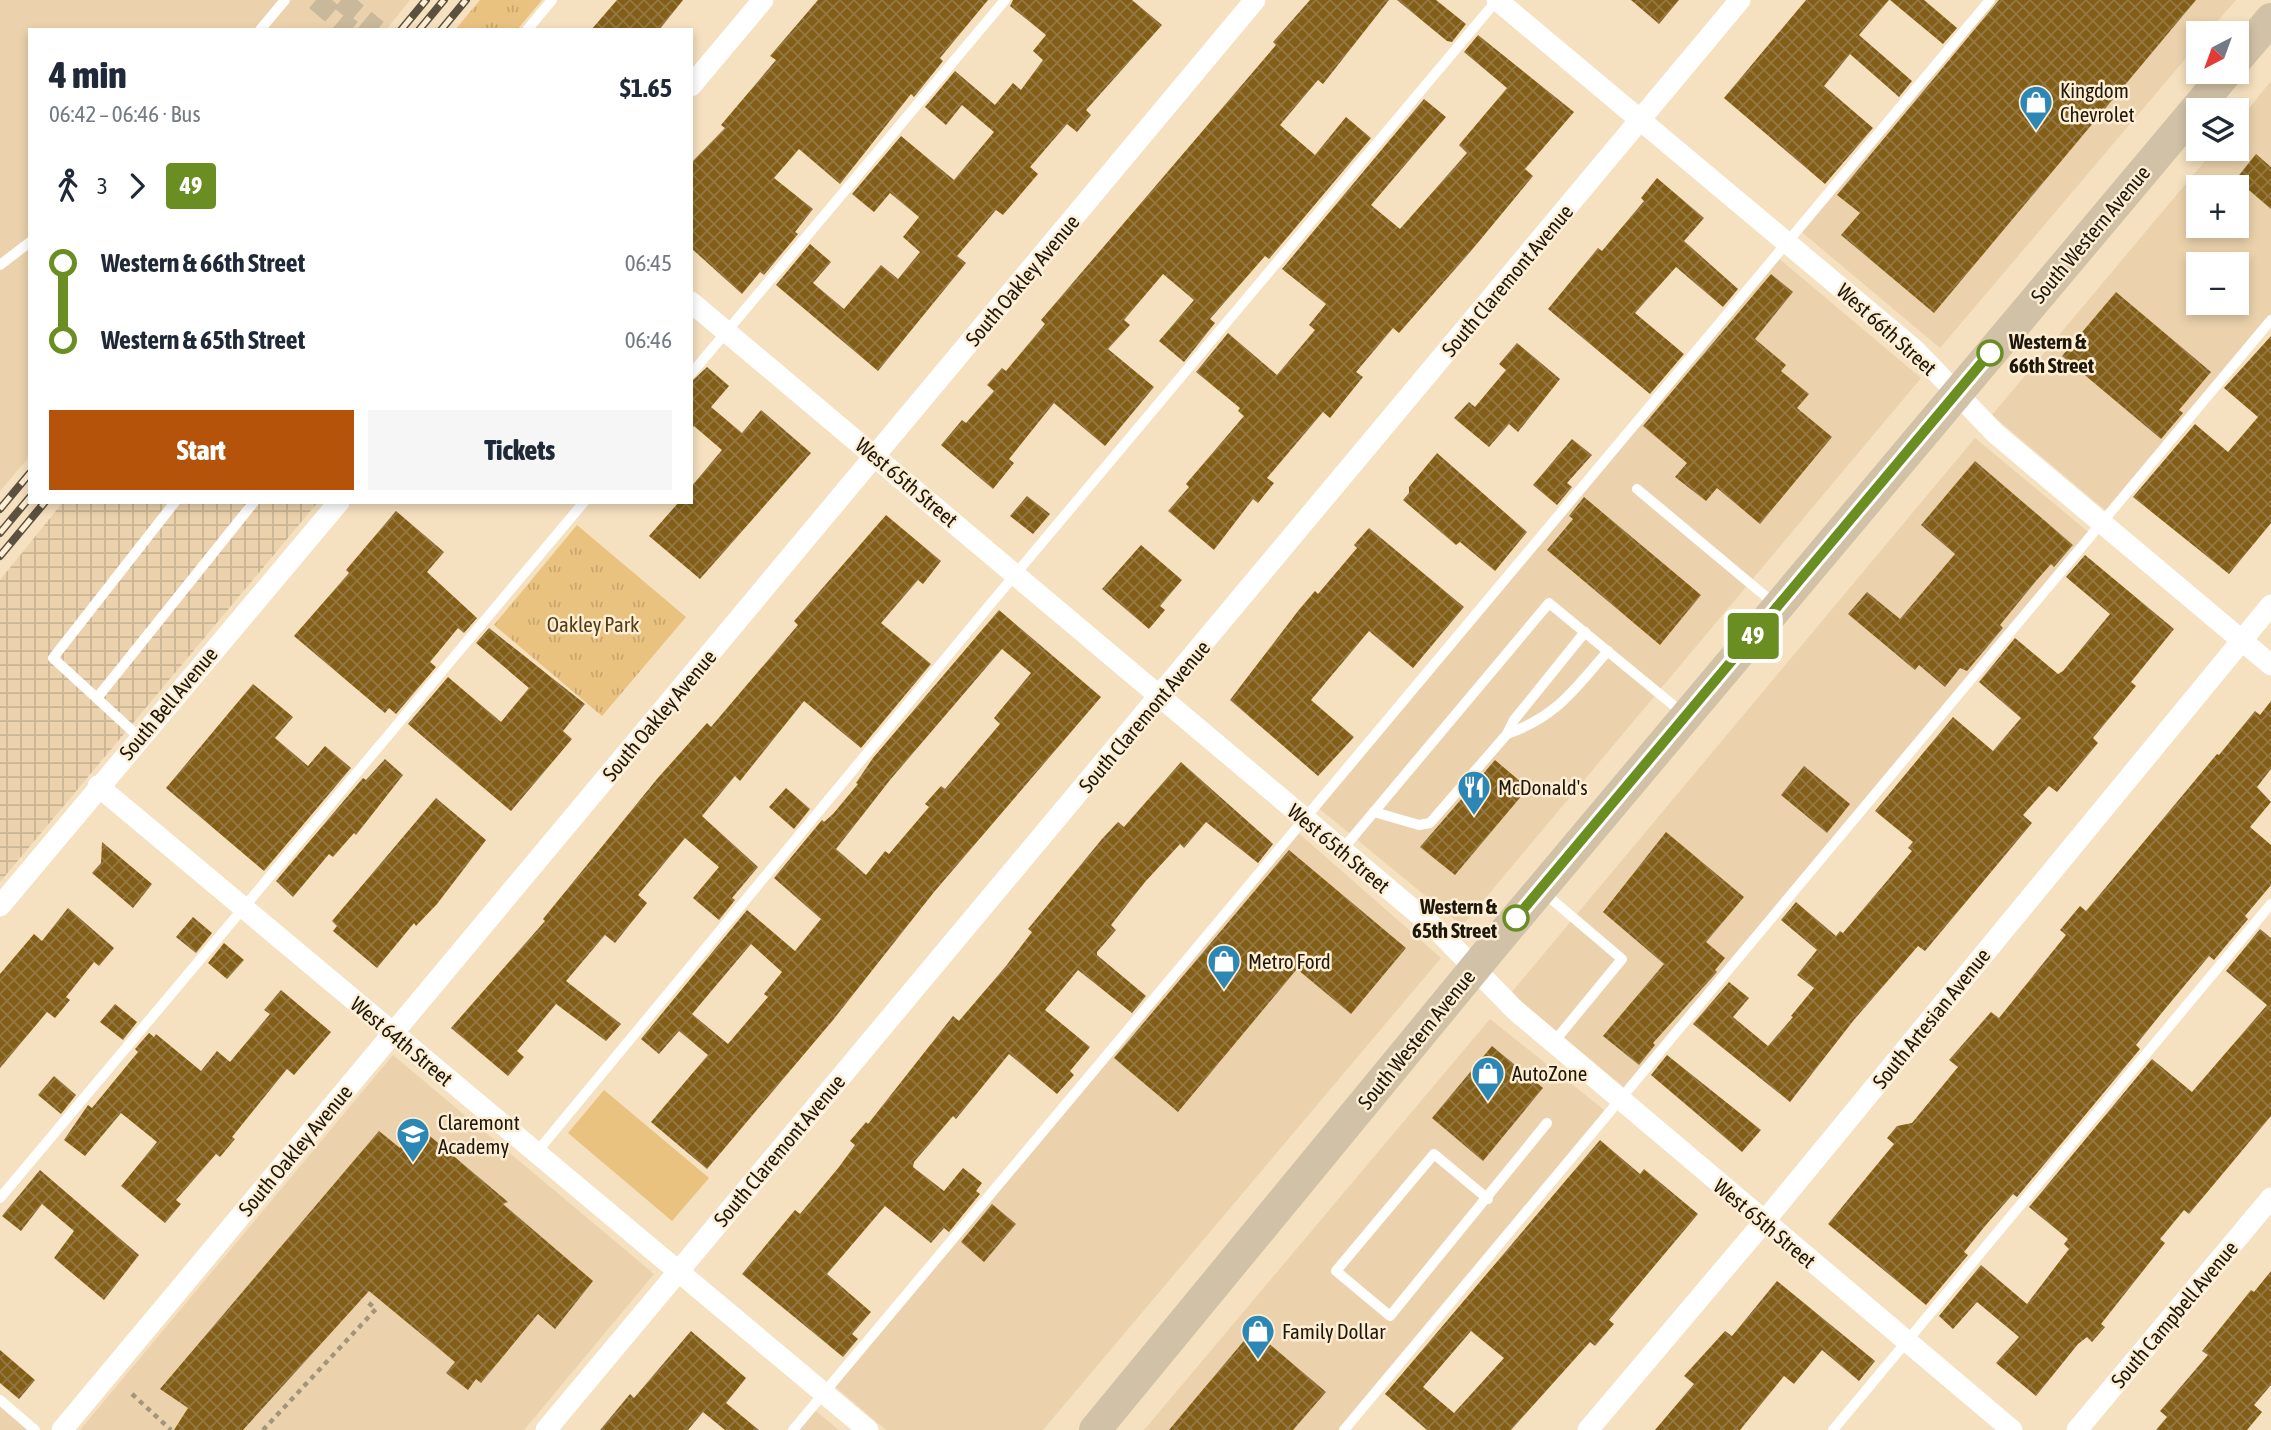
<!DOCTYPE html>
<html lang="en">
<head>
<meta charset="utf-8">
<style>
	:root { --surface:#fff; --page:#f6f6f7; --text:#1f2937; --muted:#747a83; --accent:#b45309 }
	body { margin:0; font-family:"Asap Condensed",sans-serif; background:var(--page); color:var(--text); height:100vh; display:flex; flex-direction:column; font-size:26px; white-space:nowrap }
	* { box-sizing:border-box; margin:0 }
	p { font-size:23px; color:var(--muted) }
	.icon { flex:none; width:38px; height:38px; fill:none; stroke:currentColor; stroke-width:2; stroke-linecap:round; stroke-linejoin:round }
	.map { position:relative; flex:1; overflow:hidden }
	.details { position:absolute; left:28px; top:28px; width:665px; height:476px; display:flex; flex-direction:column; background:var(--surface); border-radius:0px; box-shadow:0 4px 10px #0003 }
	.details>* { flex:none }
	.badge { padding:0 14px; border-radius:5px; font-size:24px; line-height:46px }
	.needle { width:46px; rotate:221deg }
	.fabs { position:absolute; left:2186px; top:21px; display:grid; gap:14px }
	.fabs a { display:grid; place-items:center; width:63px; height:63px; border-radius:0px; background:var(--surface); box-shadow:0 4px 10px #0003; font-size:35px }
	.map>.badge { position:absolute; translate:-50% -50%; box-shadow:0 0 0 4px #fff }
	.legs { display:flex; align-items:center; gap:10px; height:77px; padding:0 21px; font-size:23px }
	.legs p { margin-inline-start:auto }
	.summary { display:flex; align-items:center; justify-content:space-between; height:119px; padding:0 21px }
	h1 { font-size:38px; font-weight:800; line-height:52px }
	.primary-button { display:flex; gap:14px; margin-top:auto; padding:14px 21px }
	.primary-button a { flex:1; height:80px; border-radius:0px; background:var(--accent); color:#fff; font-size:28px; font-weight:800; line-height:80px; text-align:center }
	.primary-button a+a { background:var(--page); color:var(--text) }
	ul { padding:0 21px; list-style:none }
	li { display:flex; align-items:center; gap:24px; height:77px; font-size:26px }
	li i { display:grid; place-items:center; width:10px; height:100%; margin:0 9px; background:currentColor }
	li i::after { content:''; width:18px; height:18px; margin:-9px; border:5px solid; border-radius:50%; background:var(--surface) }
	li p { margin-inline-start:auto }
	li:first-child i { background:linear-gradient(#0000 50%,currentColor 0) }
	li:last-child i { background:linear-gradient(currentColor 50%,#0000 0) }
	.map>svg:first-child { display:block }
</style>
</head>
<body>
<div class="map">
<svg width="2271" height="1430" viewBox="0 0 2271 1430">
	<defs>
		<pattern id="industrial-grid" width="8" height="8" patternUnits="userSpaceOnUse" patternTransform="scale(1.75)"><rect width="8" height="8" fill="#ebd2ac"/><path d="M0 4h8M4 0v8" fill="none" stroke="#c9b493"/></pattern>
		<pattern id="grass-tufts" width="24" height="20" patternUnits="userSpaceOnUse" patternTransform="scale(1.75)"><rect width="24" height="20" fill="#eac280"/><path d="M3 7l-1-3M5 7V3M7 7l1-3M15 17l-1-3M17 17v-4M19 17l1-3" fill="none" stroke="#c8a66d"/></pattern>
		<pattern id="building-cross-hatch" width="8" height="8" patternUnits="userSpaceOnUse" patternTransform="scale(1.75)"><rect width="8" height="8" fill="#835e16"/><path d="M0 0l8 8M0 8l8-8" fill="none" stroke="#947946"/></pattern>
	</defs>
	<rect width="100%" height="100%" fill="#f5e0bf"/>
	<g fill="#ebd2ac" fill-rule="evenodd">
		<polygon points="0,0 410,0 386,30 30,30 30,456 0,491"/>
		<polygon points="1990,0 2236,0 2207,33 2198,33 2198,44 1940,348 1798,229"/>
		<path d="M 2271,81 L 2271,320 L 2110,514 L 1992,415 L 2215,149 L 2236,149 L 2237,123 ZM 2198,187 L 2236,187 L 2236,226 L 2198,226 ZM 2198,264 L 2236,264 L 2236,303 L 2198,303 Z"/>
		<polygon points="1776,256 1921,378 1462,926 1316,806"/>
		<polygon points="1975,438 2092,535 1627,1090 1511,993"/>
		<polygon points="1295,830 1441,958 1043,1430 886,1430 832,1384"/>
		<polygon points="1490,1019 1608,1113 1344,1430 1144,1430"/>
		<polygon points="393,1055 654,1274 524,1430 80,1430"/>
		<polygon points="0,1400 32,1430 0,1430"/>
		<polygon points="812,1408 839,1430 793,1430"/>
	</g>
	<polygon fill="url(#industrial-grid)" points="63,502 318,502 0,882 0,580"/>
	<g fill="url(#grass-tufts)">
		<polygon points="480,0 542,0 517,30 455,30"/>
		<polygon points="577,525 686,617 602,716 494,625"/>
	</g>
	<polygon fill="#eac280" points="604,1090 709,1178 672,1221 568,1133"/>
	<g fill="url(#building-cross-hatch)" fill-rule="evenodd">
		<polygon points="617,0 683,0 659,30 591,30"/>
		<polygon points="818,0 988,0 940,58 943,61 914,97 911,94 840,184 799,149 774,178 813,209 795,232 798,234 764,275 760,272 742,294 691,248 691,163 725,128 721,125 776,60 770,56"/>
		<polygon points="1013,0 1132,0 1162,25 1086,110 1091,115 1077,132 1067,124 1030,167 1038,174 1003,215 996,210 957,256 966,263 878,371 776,285 810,244 831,262 813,283 844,309 881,265 898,279 920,252 903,237 919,217 890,193 874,212 852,194 901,136 954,180 994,132 962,105 946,125 925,107 955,71 995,105 1013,83 1021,90 1043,60 1033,51 1046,35 1010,6"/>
		<polygon points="1310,0 1389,0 1323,84 1318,80 1280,125 1315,155 1346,117 1371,138 1269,259 1265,256 1210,319 1215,323 1184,362 1159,341 1194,300 1163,274 1124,320 1130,325 1108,349 1154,387 1105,446 1054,403 1009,459 1014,463 993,489 941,445 962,420 966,423 994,391 987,385 1002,368 1006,371 1045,324 1041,320 1276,45 1273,42"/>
		<polygon points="1397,0 1436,0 1466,24 1452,42 1447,41"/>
		<polygon points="1631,0 1679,0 1659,24"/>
		<polygon points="1806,0 1889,0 1859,35 1912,81 1899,97 1850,54 1824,86 1873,128 1825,184 1724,98"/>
		<polygon points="1890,0 1924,0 1957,28 1943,44"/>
		<polygon points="1999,0 2196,0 1934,313 1841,235 1860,213 1837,195"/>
		<polygon points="1478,35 1574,112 1525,169 1533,176 1471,251 1399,333 1393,328 1356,372 1363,377 1346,398 1330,418 1323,412 1267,478 1274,483 1258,503 1253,499 1214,550 1168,511 1189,487 1186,484 1244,416 1238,411 1240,408 1196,372 1228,333 1277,375 1315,330 1309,325 1326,304 1282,269 1424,99 1446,117 1371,205 1400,229 1467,153 1459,145 1507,88 1464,52"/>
		<polygon points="2256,154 2271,167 2271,209 2236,179"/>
		<polygon points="1657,178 1704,218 1684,241 1738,289 1723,307 1676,267 1635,313 1684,354 1650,394 1548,309 1598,248 1602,251 1644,201 1641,198"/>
		<polygon points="1771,274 1793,292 1755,339 1786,365 1781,371 1809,394 1797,408 1832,437 1760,524 1717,488 1706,501 1675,477 1687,463 1643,426"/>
		<polygon points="2116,292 2211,372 2179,410 2183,413 2161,439 2062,356"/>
		<polygon points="2271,336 2271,523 2229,574 2133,497 2195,424 2228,452 2258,417 2224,388"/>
		<polygon points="1517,343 1560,379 1518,432 1509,424 1489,447 1454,418 1469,402 1475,407 1506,370 1499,364"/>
		<polygon points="707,367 729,386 711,407 742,433 761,410 811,453 700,579 649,536 679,502 691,502 691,487 722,450 694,426 691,430 691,382"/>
		<polygon points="1572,439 1592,455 1567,483 1572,487 1557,505 1533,485"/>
		<polygon points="1437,453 1527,532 1495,571 1460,542 1456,545 1403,500 1409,493 1409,487"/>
		<polygon points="1975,461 2073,545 2054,567 2051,564 2036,581 2000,625 2003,628 1967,671 1960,668 1945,687 1919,665 1915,670 1848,614 1867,592 1900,619 1955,554 1921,525"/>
		<polygon points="1027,496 1050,514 1033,534 1010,516"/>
		<polygon points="1584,497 1701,595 1660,645 1547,550 1573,519 1569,516"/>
		<polygon points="396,511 444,552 427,572 477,618 464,633 458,628 430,662 436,667 396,714 389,708 385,713 294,636 349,573 346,570"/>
		<polygon points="886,515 941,561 923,584 918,580 881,623 931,664 861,748 804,701 740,781 735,776 702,816 758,867 732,898 735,900 719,920 693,898 719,867 685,838 638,895 647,903 615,943 605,935 566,981 621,1024 606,1041 556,1004 517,1051 524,1057 508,1076 451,1028 545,921 543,919 657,779 707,723 711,727 798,625 794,621"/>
		<polygon points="1369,528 1464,607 1413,668 1369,631 1311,700 1354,737 1318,776 1230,700 1298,611 1315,591 1318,594 1357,548 1354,545"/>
		<polygon points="1141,545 1182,580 1160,606 1165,610 1149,629 1102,589"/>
		<polygon points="2085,555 2174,629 2131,682 2136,686 2093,738 2098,743 2057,792 2049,786 2023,815 2032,823 1925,951 1918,946 1853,1021 1790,1102 1693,1024 1729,982 1749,998 1733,1017 1768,1046 1793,1017 1791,1016 1814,988 1797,975 1817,950 1781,920 1796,902 1836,936 1840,931 1843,933 1887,881 1912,851 1908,848 1913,842 1875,811 1953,717 1993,751 2021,718 1979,682 2015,638 2058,674 2063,671 2110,614 2066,577"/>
		<path d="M 999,610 L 1101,697 L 934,892 L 833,1020 L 707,1169 L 651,1122 L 708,1055 L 679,1031 L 659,1054 L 641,1039 L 747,910 L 795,951 L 821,919 L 774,878 L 822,820 L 824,822 L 833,814 L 858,784 L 856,783 L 873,758 ZM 1002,649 L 1031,673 L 994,718 L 1000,724 L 945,789 L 941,786 L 925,804 L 929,807 L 889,854 L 885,851 L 866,875 L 836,849 L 890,780 ZM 751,944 L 782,972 L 764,994 L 768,997 L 728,1044 L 692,1014 Z"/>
		<polygon points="489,628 585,704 563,731 572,739 511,811 408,724 448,677 501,722 529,688 476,643"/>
		<polygon points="253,684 293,717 275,738 308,766 325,746 351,768 264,871 166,788"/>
		<polygon points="2271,701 2271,769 2257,787 2271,802 2250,827 2271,845 2271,885 2245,916 2248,919 2214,960 2209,956 2160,1015 2136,1045 2140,1049 2017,1197 2013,1194 1985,1226 1964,1252 1968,1255 1926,1305 1828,1224 1894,1144 1887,1138 1897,1126 1912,1123 1958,1067 1949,1060 1991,1012 1999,1018 2066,935 2060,930 2080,906 2086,911 2217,754 2219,755 2255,711 2260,715"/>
		<polygon points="385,759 403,775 356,835 354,833 333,857 329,854 293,897 276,881 363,778 366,780"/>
		<polygon points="1495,760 1528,788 1455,875 1420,847"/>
		<polygon points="1181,762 1273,844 1258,863 1206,822 1184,848 1180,844 1145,882 1111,925 1116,930 1097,952 1097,955 1146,996 1132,1013 1078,970 1045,1010 1090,1047 1070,1071 1074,1075 1057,1094 1009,1054 956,1119 953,1116 914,1162 913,1167 944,1191 963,1168 982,1183 976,1191 980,1194 949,1232 944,1228 931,1243 885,1206 827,1274 871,1312 852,1334 858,1339 843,1357 742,1274 795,1210 800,1214 839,1167 855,1145 850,1141 866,1122 868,1124 953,1016 959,1021 1006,966 1032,932 1028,929 1102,839 1118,822 1124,827"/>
		<polygon points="1804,766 1850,804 1827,833 1781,795"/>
		<polygon points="786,788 810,809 794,829 769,807"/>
		<polygon points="436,798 486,840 437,904 416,926 414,923 377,968 333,931 337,926 332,921"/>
		<polygon points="1666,832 1744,897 1706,942 1725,958 1715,970 1717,972 1653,1043 1655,1045 1639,1065 1603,1036 1664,964 1603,912"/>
		<polygon points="102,842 152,884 133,908 92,873 101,863"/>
		<polygon points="1289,850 1406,948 1351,1014 1297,969 1178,1112 1114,1058"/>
		<polygon points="68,908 114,948 99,966 94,962 66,997 70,1000 55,1018 47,1012 0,1068 0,974 34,934 42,941"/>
		<polygon points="193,917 212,933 196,953 176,937"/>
		<polygon points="2260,929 2271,938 2271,1116 2189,1214 2184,1210 2160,1239 2165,1243 2101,1324 2105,1327 2092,1342 2087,1337 2078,1344 2036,1396 1996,1363 2019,1337 1977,1302 1953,1329 1939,1316 1981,1265 2027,1304 2069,1249 2064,1244 2068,1239 2029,1207 2152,1059 2192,1092 2267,1005 2226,971"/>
		<polygon points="224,943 244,960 227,979 208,963"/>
		<polygon points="281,990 331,1032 294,1075 287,1069 232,1137 235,1139 220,1157 216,1154 176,1200 181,1204 165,1223 121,1186 157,1142 121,1113 85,1156 64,1140 88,1105 92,1108 138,1052 135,1049 149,1033 154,1037 156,1034 201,1071 217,1051 230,1062 270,1014 264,1010"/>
		<polygon points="115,1004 137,1022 123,1040 100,1022"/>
		<polygon points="1492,1046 1543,1088 1483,1161 1432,1118"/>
		<polygon points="1667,1055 1761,1130 1742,1152 1651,1075"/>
		<polygon points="54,1076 76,1095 61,1114 38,1095"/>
		<polygon points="418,1126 508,1202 503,1204 593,1281 555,1329 538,1314 481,1383 476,1379 468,1390 446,1373 455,1362 369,1291 243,1430 174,1430 188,1408 160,1389 379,1131 400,1148"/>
		<path d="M 1600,1140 L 1640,1174 L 1644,1169 L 1698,1214 L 1609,1320 L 1614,1324 L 1595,1346 L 1590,1342 L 1511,1430 L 1427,1430 L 1385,1394 ZM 1471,1331 L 1504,1358 L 1454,1413 L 1423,1387 Z"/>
		<polygon points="40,1170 139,1255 104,1300 54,1258 74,1231 42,1204 21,1231 2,1216"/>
		<polygon points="992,1204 1016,1224 984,1262 961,1242"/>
		<polygon points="2271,1271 2271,1385 2254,1405 2262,1412 2247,1430 2156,1430 2167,1417 2160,1411 2208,1355 2202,1351 2251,1290 2254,1292"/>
		<polygon points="1777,1281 1875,1361 1859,1381 1822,1350 1794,1384 1784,1376 1740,1430 1655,1430 1694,1384 1684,1376 1725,1331 1732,1336"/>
		<polygon points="1253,1330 1326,1392 1293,1430 1169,1430"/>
		<polygon points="691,1331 746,1378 726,1403 759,1430 725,1430 703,1412 688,1430 600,1430 630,1394 634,1398"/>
		<polygon points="0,1350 35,1380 19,1399 0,1383"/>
	</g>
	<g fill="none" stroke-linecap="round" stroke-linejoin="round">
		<g stroke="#cab89b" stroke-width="21" stroke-dasharray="21 10" stroke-linecap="butt">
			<polyline points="316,0 351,30"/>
			<polyline points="341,0 377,30"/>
		</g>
		<g stroke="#a4947b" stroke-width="4.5" stroke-dasharray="5 5" stroke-linecap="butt">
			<polyline points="132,1394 171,1430"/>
			<polyline points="263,1430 376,1309 365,1300"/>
		</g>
		<g stroke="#fff" stroke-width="10">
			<polyline points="260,30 285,0"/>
			<polyline points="527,30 552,0"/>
			<polyline points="0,265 30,242"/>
			<polyline points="691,374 1005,0"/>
			<polyline points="1637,489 1776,605"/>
			<polyline points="97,698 254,502"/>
			<path d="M 1507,734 C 1558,716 1574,689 1608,651"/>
			<polyline points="139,737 53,658 175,502"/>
			<polyline points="1374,812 1419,825 1430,823 1507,734 1514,720 1585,632"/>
			<polyline points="1342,850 1549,603 1684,714"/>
			<polyline points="1543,892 1622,959 1553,1043"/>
			<polyline points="536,1153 993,601 1497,0"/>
			<polyline points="0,1198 584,502"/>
			<polyline points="1488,1199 1434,1154 1336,1271 1390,1316 1547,1123"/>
			<polyline points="0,1400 35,1430"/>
			<polyline points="793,1430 1990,0"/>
			<polyline points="1344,1430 2271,320"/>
			<polyline points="1833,1430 2271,904"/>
		</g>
		<g stroke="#fff" stroke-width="21">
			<polyline points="1497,0 1915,350 1996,434 2271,665"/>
			<polyline points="691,86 763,0"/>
			<polyline points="691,302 1435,928 1515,1010 2012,1430"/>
			<polyline points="98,786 868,1430"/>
			<polyline points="0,906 339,502"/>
			<polyline points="62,1430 1255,0"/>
			<polyline points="546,1430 1740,0"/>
			<polyline points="1588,1430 1763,1223 2271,605"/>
			<polyline points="2077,1430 2271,1198"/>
		</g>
		<g stroke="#d1c1a6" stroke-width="32">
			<polyline points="2236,60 2271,19"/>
			<polyline points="1095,1430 1493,946 2227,72"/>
		</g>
		<defs>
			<g id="rail">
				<polyline points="401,30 426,0"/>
				<polyline points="419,30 444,0"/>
				<polyline points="441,30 466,0"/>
				<polyline points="0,509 30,473"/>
				<polyline points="0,533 30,497"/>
				<polyline points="0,556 45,502"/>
			</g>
		</defs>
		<use href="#rail" stroke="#5c513f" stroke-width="8"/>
		<use href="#rail" stroke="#feeed3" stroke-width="5" stroke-dasharray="16" stroke-linecap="butt"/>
	</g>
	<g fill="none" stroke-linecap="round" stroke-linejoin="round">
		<defs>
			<polyline id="line-1" points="1516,918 1990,353"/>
		</defs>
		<use href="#line-1" stroke="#fff" stroke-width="16"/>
		<use href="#line-1" stroke="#6b8e23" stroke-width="10"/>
	</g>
	<defs>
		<symbol id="shop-pin" viewBox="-11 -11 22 30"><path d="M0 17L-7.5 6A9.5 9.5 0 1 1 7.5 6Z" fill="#2d87b5" stroke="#feeed3"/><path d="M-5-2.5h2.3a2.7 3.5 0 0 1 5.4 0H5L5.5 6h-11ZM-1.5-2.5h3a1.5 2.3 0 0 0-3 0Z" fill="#fff"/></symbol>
		<symbol id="restaurant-pin" viewBox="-11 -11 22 30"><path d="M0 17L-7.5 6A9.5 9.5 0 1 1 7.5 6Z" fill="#2d87b5" stroke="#feeed3"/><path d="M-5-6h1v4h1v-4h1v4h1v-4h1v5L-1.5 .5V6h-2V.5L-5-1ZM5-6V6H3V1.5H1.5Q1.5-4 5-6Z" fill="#fff"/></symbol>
		<symbol id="school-pin" viewBox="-11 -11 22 30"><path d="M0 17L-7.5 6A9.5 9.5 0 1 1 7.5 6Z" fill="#2d87b5" stroke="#feeed3"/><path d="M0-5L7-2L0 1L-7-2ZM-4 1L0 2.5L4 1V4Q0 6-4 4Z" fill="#fff"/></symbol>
	</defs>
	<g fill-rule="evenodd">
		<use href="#shop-pin" x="2017" y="83" width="38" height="52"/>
		<use href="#restaurant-pin" x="1455" y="768" width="38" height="52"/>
		<use href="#shop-pin" x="1205" y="942" width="38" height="52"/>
		<use href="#shop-pin" x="1469" y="1054" width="38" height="52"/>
		<use href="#school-pin" x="394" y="1115" width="38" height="52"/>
		<use href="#shop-pin" x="1239" y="1312" width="38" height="52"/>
	</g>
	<g fill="#fff" stroke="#6b8e23" stroke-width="3.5">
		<circle cx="1990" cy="353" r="12"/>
		<circle cx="1516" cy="918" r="12"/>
	</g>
	<g text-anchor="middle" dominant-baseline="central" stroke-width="5" stroke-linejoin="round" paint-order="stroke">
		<g font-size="21" fill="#1e170b" stroke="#feeed3" text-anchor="start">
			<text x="2060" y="90">Kingdom<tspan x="2060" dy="24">Chevrolet</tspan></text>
			<text x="1498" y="787">McDonald's</text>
			<text x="1248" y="961">Metro Ford</text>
			<text x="1512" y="1073">AutoZone</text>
			<text x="438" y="1122">Claremont<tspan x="438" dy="24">Academy</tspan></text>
			<text x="1282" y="1331">Family Dollar</text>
		</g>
		<g font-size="21" fill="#1e170b" stroke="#feeed3">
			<text transform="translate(2090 234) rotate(-50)">South Western Avenue</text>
			<text transform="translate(1022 280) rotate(-50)">South Oakley Avenue</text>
			<text transform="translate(1507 280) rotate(-50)">South Claremont Avenue</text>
			<text transform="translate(1887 329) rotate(42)">West 66th Street</text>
			<text transform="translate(907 482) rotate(40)">West 65th Street</text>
			<text transform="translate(168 703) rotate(-50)">South Bell Avenue</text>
			<text transform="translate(659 715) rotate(-50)">South Oakley Avenue</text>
			<text transform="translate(1144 716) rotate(-50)">South Claremont Avenue</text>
			<text transform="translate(1339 848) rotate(40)">West 65th Street</text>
			<text transform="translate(1931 1018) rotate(-51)">South Artesian Avenue</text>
			<text transform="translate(1416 1039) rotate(-51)">South Western Avenue</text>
			<text transform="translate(402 1041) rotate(40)">West 64th Street</text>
			<text transform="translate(295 1150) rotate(-50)">South Oakley Avenue</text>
			<text transform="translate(779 1150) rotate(-50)">South Claremont Avenue</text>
			<text transform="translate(1765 1223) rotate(40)">West 65th Street</text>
			<text transform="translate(2174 1314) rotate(-50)">South Campbell Avenue</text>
		</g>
		<g font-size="21" font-weight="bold" fill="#1e170b" stroke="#feeed3" text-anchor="start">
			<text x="2009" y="341">Western &amp;<tspan x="2009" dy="24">66th Street</tspan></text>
			<text x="1497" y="906" text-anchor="end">Western &amp;<tspan x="1497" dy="24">65th Street</tspan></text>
		</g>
		<g font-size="21" fill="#513c17" stroke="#feeed3">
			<text x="593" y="624">Oakley Park</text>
		</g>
	</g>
</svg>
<div class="fabs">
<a><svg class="needle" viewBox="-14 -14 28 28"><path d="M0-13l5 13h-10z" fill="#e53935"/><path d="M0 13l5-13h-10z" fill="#747a83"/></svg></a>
<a><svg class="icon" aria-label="layers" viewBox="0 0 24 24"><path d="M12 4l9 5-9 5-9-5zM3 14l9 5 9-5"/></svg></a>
<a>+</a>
<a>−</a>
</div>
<b class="badge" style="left:1753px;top:636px;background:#6b8e23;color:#fff">49</b>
<section class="details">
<div class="summary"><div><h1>4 min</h1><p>06:42 – 06:46 · Bus</p></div><b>$1.65</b></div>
<div class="legs"><svg class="icon" aria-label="walk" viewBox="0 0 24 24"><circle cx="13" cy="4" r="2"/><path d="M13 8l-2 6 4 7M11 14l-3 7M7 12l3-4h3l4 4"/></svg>3<svg class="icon" aria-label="forward" viewBox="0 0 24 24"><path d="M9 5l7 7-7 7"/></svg><b class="badge" style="background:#6b8e23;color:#fff">49</b></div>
<ul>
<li><i style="color:#6b8e23"></i><b>Western &amp; 66th Street</b><p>06:45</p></li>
<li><i style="color:#6b8e23"></i><b>Western &amp; 65th Street</b><p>06:46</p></li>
</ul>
<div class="primary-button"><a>Start</a><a>Tickets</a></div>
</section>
</div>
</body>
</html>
